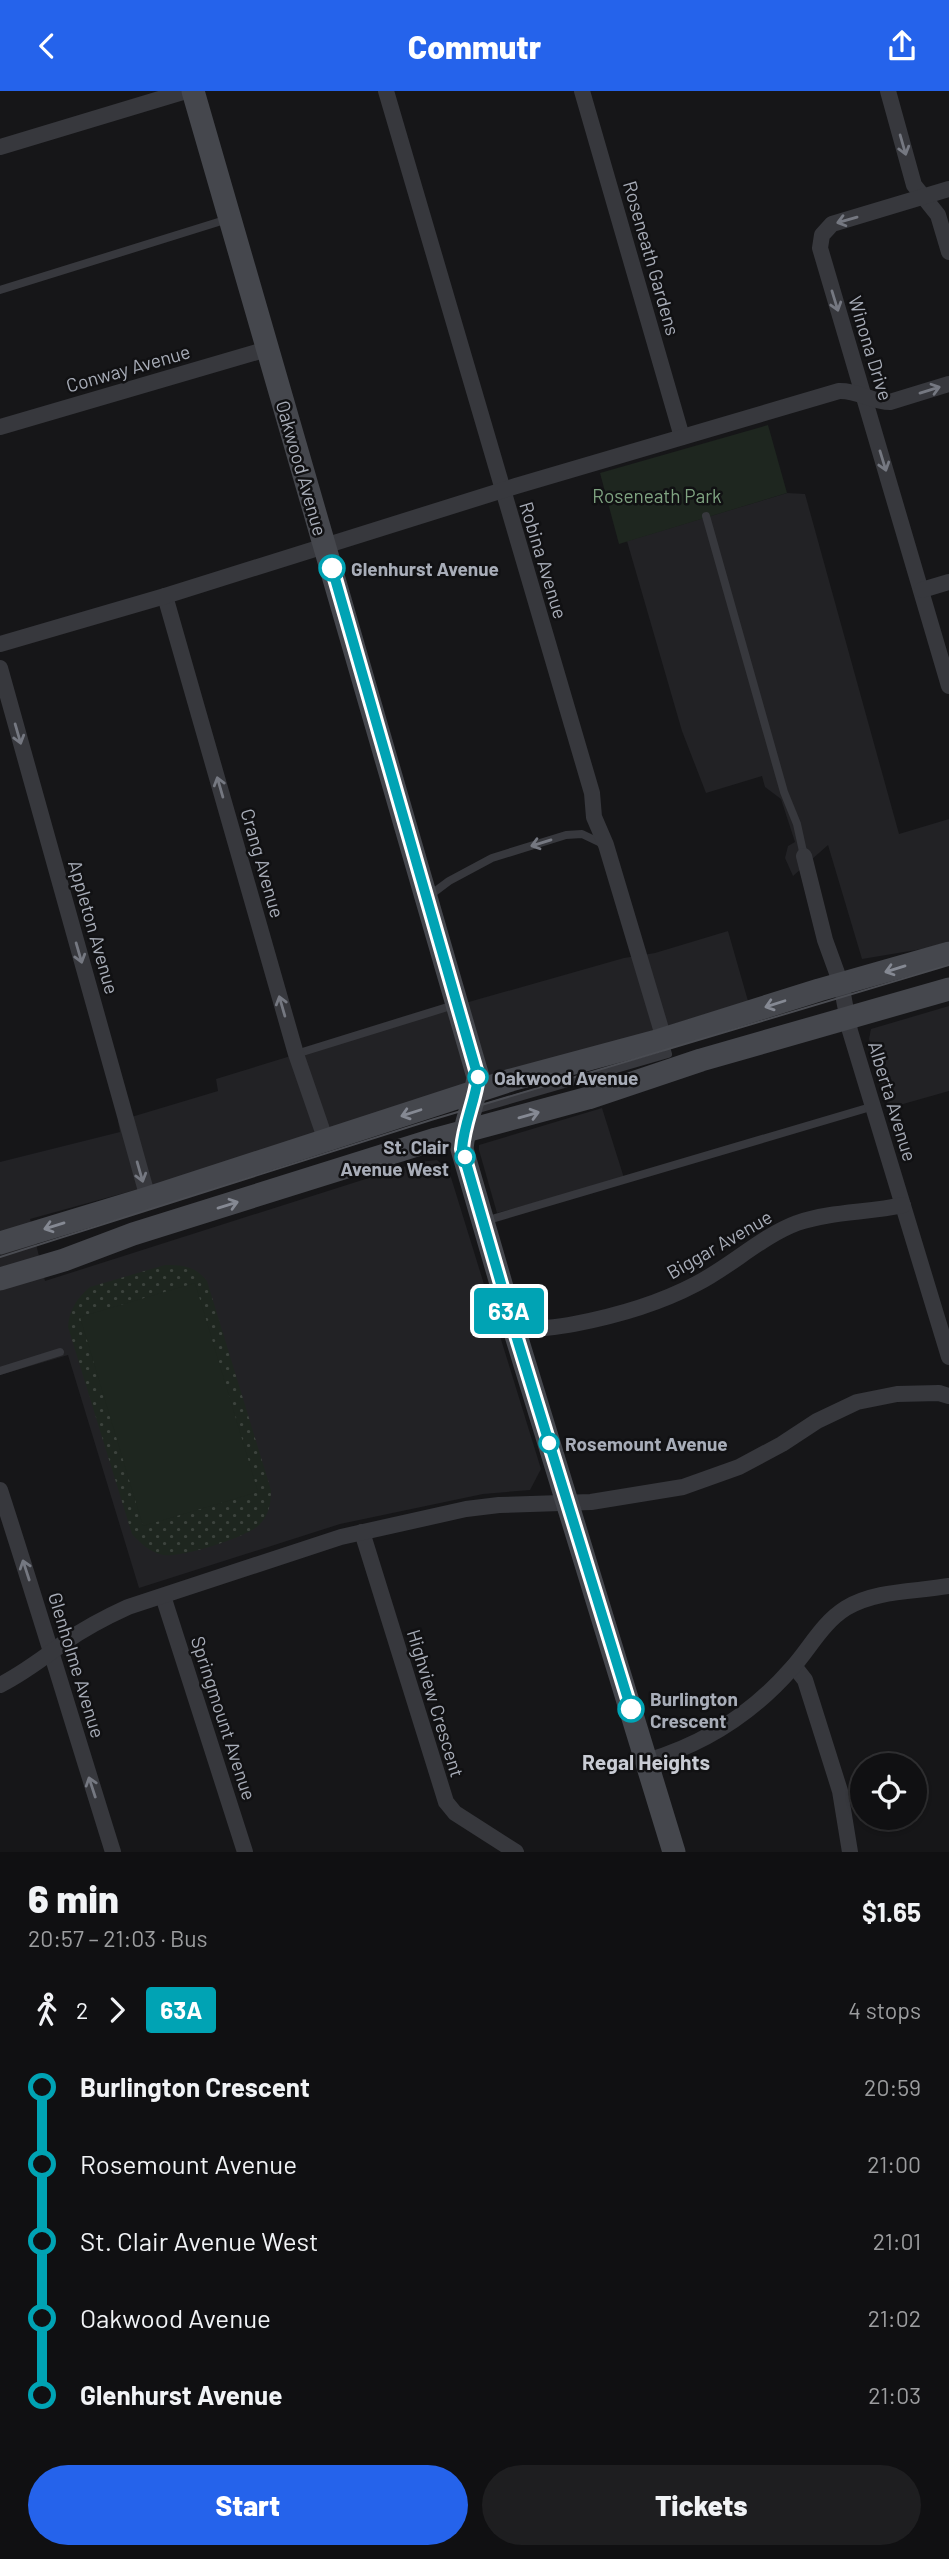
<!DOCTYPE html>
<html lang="en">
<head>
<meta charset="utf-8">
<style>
	:root { --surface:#101012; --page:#1e1e20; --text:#f1f3f6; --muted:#9c9d9f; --line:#303032; --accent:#2563eb }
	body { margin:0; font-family:Barlow,sans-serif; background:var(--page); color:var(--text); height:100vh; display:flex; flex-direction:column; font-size:26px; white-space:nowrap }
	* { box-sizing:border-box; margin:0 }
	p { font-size:23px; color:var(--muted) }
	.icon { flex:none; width:38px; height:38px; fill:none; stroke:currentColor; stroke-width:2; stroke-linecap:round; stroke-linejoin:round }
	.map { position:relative; height:1761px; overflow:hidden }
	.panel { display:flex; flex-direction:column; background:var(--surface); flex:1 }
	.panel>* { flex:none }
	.badge { padding:0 14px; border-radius:5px; font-size:24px; line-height:46px }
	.tools { position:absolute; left:850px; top:1662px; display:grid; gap:14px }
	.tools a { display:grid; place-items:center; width:77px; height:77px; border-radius:50%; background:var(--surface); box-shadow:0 2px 5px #0004,0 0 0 2px var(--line); font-size:35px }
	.map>.badge { position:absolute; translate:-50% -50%; box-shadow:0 0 0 4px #fff }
	.legs { display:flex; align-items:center; gap:10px; height:77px; padding:0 28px; font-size:23px }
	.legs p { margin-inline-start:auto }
	.headline { display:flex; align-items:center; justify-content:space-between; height:119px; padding:0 28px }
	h1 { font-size:38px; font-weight:800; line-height:52px }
	.cta { display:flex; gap:14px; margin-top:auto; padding:14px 28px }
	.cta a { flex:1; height:80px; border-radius:42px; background:var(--accent); color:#fff; font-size:28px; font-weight:800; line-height:80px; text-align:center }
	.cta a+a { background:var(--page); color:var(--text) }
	ul { padding:0 28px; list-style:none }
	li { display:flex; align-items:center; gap:24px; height:77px; font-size:26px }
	li i { display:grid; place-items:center; width:10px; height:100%; margin:0 9px; background:currentColor }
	li i::after { content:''; width:18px; height:18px; margin:-9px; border:5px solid; border-radius:50%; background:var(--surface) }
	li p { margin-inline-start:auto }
	li:first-child i { background:linear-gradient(#0000 50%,currentColor 0) }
	li:last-child i { background:linear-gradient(currentColor 50%,#0000 0) }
	header { display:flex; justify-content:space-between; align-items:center; height:91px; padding:0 28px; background:var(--accent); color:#fff; font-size:32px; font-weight:800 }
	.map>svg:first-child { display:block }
</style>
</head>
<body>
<header><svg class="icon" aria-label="back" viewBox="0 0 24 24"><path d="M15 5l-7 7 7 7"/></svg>Commutr<svg class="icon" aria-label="share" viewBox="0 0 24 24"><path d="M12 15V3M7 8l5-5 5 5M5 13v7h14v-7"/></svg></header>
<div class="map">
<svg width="949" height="1761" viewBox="0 0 949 1761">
	<defs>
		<pattern id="grass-dots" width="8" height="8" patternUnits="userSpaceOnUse" patternTransform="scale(1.75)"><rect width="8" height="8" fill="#1e261f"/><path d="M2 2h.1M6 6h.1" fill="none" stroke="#3c433d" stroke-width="1.8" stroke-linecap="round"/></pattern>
	</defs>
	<rect width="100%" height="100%" fill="#161618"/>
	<g fill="#222225">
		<polygon points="787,402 805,403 899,743 949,728 949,850 928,857 862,868 828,754 793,785 785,767 788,755 795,751 781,708 765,696 762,685 706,702 682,640 627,450"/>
		<polygon points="728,840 748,910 164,1091 30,1128 45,1190 419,1071 437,1069 449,1080 541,1378 530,1399 483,1403 340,1433 139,1497 68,1264 0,1284 0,1071 120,1041 118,1030 218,1000 216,988 437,920 624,867 655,862"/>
		<polygon points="949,915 949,1000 889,1017 869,948 871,938"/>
		<polygon points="602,1017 624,1087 497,1122 479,1059 479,1054"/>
	</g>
	<path fill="url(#grass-dots)" d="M 165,1174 C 183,1174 195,1175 207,1190 L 271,1399 C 271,1412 269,1424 259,1434 C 247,1446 181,1467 163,1464 C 150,1461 141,1453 132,1443 L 68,1236 C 69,1219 77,1207 90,1196 Z"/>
	<g fill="#1e261f">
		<polygon points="768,334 787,402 619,453 600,382"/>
		<polygon points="195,1192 258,1401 143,1435 80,1226"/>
	</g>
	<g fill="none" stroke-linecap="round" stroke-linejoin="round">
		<g stroke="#37383d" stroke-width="8">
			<polyline points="0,199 228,128"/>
			<polyline points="706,425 784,701 797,733 804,765"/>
			<polyline points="429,805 449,790 492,767 566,744 582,743 603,753"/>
			<polyline points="296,963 454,914"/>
			<polyline points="475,1019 668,963 664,949"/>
			<polyline points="485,1130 874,1015"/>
			<polyline points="0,1280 60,1261"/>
		</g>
		<g stroke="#37383d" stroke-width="16">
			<polyline points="386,0 592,702 594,726 606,754 664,948"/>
			<polyline points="582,0 682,346"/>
			<polyline points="888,0 914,94 938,124 949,161"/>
			<polyline points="0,56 186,0"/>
			<polyline points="949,98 832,133 822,144 820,157 949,595"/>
			<polyline points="0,336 267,258"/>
			<polyline points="922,499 949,491"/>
			<polyline points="165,505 296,963 326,1050"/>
			<path d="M 0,553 L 165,505 L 516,395 L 839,300 C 857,299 872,311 890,311 L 949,293"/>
			<polyline points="0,577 148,1107"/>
			<polyline points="804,765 825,849 841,893 850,940 949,1266"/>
			<path d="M 515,1241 C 535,1237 555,1237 574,1233 C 616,1225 658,1213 696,1193 C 730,1176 762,1145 797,1132 C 832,1120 868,1122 903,1114"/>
			<path d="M 0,1399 C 39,1519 75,1640 113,1761"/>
			<polyline points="362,1441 446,1711 455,1722 516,1761"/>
			<polyline points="163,1505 245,1761"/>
			<polyline points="794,1575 805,1589 840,1700 850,1761"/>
			<path d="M 0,1594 C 24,1582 43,1567 65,1551 C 85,1537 106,1526 128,1516 L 341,1446 L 466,1418 L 499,1414 L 591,1411 L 683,1396 L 739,1376 L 782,1353 L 817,1330 L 857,1311 L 897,1303 L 939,1302 L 949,1305"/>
			<path d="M 647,1670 C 705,1653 752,1623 792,1577 C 810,1557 822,1532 846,1517 C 876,1499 915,1501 949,1495"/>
		</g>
		<g stroke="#45474d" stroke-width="23">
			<path d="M 193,0 L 478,986 C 475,1011 464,1032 462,1058 L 515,1241 L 674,1761"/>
			<polyline points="0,1152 148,1107 511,989 660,949 819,899 949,862"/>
			<polyline points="0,1188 64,1169 133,1143 436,1048 588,1007 701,969 949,898"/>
		</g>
		<polyline stroke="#4a4c52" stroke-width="2" points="0,1166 431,1029 949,874"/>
	</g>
	<defs><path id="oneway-shaft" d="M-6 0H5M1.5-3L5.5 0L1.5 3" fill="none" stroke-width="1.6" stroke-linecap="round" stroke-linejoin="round" transform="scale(1.75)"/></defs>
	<g stroke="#757881">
		<use href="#oneway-shaft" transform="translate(903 54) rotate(74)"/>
		<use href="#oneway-shaft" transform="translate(847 129) rotate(164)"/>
		<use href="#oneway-shaft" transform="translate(835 210) rotate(73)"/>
		<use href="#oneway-shaft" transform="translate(930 299) rotate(-17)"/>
		<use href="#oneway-shaft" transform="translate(883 370) rotate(73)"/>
		<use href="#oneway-shaft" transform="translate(18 643) rotate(74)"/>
		<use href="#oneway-shaft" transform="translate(220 696) rotate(-106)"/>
		<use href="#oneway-shaft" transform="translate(541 752) rotate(163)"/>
		<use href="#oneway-shaft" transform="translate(79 862) rotate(74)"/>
		<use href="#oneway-shaft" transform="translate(282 915) rotate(-106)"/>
		<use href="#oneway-shaft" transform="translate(140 1081) rotate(74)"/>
		<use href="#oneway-shaft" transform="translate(26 1479) rotate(-108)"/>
		<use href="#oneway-shaft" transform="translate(92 1696) rotate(-108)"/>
	</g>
	<g stroke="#858993">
		<use href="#oneway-shaft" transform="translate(895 878) rotate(163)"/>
		<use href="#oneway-shaft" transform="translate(775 913) rotate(162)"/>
		<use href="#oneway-shaft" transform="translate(411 1022) rotate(162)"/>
		<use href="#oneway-shaft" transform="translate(529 1024) rotate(-16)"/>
		<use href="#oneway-shaft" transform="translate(228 1114) rotate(-17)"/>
		<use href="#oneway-shaft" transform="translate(54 1135) rotate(163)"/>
	</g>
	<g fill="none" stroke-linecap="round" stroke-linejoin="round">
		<defs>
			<path id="line-1" d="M 332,477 L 478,986 C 475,1011 464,1032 462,1058 L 515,1241 L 631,1618"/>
		</defs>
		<use href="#line-1" stroke="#fff" stroke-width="16"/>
		<use href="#line-1" stroke="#00a3b4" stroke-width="10"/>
	</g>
	<g fill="#fff" stroke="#00a3b4" stroke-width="3.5">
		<circle cx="332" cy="477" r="12"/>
		<circle cx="478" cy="986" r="9"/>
		<circle cx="465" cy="1066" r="9"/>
		<circle cx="549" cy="1352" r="9"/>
		<circle cx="631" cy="1618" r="12"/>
	</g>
	<g text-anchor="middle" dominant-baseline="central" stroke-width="5" stroke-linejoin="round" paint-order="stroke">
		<g font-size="19" fill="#a8adb8" stroke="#111113">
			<text transform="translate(652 167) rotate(74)">Roseneath Gardens</text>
			<text transform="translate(871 257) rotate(73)">Winona Drive</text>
			<text transform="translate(128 277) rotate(-16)">Conway Avenue</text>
			<text transform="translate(302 377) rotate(74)">Oakwood Avenue</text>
			<text transform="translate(544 469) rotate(73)">Robina Avenue</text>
			<text transform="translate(263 772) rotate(74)">Crang Avenue</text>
			<text transform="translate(94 836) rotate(74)">Appleton Avenue</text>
			<text transform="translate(893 1010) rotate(73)">Alberta Avenue</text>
			<text transform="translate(719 1153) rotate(-30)">Biggar Avenue</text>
			<text transform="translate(77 1574) rotate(73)">Glenholme Avenue</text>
			<text transform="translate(436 1612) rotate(73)">Highview Crescent</text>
			<text transform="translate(224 1627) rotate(72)">Springmount Avenue</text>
		</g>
		<g font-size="19" fill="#7fa381" stroke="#111113">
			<text x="657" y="404">Roseneath Park</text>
		</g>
		<g font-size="19" font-weight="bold" fill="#a8adb8" stroke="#111113" text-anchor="start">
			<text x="351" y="477">Glenhurst Avenue</text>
			<text x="494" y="986">Oakwood Avenue</text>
			<text x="449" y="1055" text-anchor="end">St. Clair<tspan x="449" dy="22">Avenue West</tspan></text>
			<text x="565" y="1352">Rosemount Avenue</text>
			<text x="650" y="1607">Burlington<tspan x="650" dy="22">Crescent</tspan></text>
		</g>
		<g font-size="21" font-weight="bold" fill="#c9ccd4" stroke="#111113">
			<text x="646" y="1670">Regal Heights</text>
		</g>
	</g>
</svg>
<div class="tools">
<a><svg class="icon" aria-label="locate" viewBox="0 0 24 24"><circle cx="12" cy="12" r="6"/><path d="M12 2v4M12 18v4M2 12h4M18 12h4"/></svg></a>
</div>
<b class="badge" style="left:509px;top:1220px;background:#00a3b4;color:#fff">63A</b>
</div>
<section class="panel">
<div class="headline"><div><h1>6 min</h1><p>20:57 – 21:03 · Bus</p></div><b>$1.65</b></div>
<div class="legs"><svg class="icon" aria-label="walk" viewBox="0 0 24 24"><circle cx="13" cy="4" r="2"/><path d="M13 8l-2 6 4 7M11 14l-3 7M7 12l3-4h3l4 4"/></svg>2<svg class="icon" aria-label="forward" viewBox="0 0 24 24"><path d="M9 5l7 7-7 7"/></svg><b class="badge" style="background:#00a3b4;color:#fff">63A</b><p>4 stops</p></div>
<ul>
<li><i style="color:#00a3b4"></i><b>Burlington Crescent</b><p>20:59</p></li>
<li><i style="color:#00a3b4"></i><span>Rosemount Avenue</span><p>21:00</p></li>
<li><i style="color:#00a3b4"></i><span>St. Clair Avenue West</span><p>21:01</p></li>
<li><i style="color:#00a3b4"></i><span>Oakwood Avenue</span><p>21:02</p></li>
<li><i style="color:#00a3b4"></i><b>Glenhurst Avenue</b><p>21:03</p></li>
</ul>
<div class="cta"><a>Start</a><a>Tickets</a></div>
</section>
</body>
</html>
